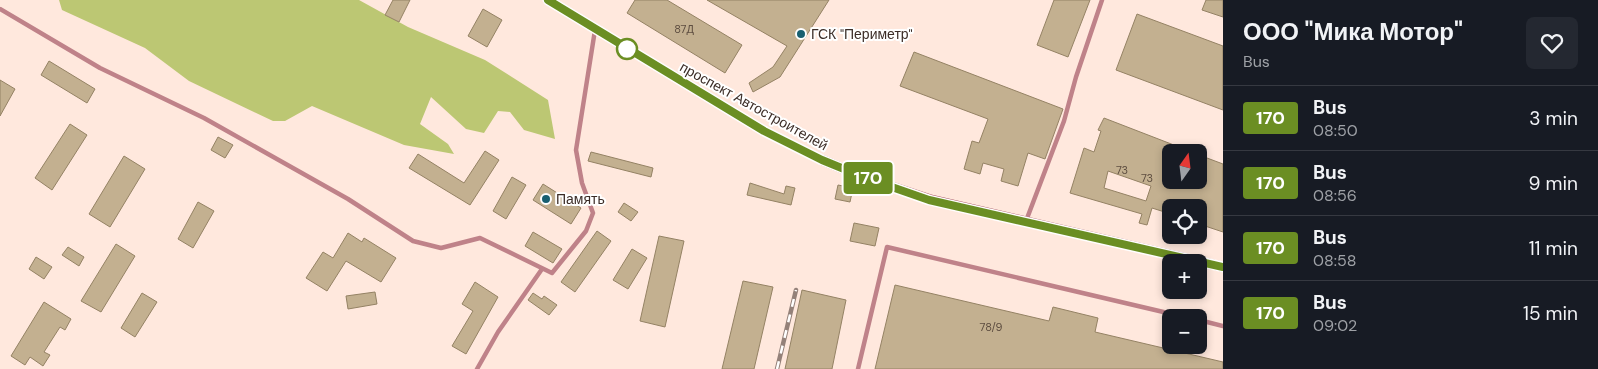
<!DOCTYPE html>
<html lang="en">
<head>
<meta charset="utf-8">
<style>
	:root { --surface:#171b24; --page:#242831; --text:#f1f3f6; --muted:#9ea1a6; --line:#363941 }
	body { margin:0; font-family:"DM Sans",sans-serif; background:var(--page); color:var(--text); height:100vh; display:flex; flex-direction:column; font-size:19px; white-space:nowrap }
	* { box-sizing:border-box; margin:0 }
	p { font-size:16px; color:var(--muted) }
	.icon { flex:none; width:28px; height:28px; fill:none; stroke:currentColor; stroke-width:2; stroke-linecap:round; stroke-linejoin:round }
	.map { position:relative; flex:1; overflow:hidden }
	.sheet { display:flex; flex-direction:column; background:var(--surface); width:375px }
	.sheet>* { flex:none }
	.badge { padding:0 10px; border-radius:4px; font-size:18px; line-height:32px }
	.needle { width:32px; rotate:14deg }
	.controls { position:absolute; left:1162px; top:144px; display:grid; gap:10px }
	.controls a { display:grid; place-items:center; width:45px; height:45px; border-radius:8px; background:var(--surface); box-shadow:0 2px 8px #0003; font-size:25px }
	.map>.badge { position:absolute; translate:-50% -50%; box-shadow:0 0 0 2px #fff }
	.round { display:grid; place-items:center; flex:none; width:52px; height:52px; border-radius:8px; background:var(--page) }
	.headline { display:flex; align-items:center; justify-content:space-between; height:85px; padding:0 20px }
	h1 { font-size:24px; font-weight:800; line-height:38px }
	ul { padding:0; list-style:none }
	li { display:flex; align-items:center; gap:15px; height:65px; padding:0 20px; border-top:1px solid var(--line) }
	li div { flex:1 }
	li b { display:block; font-size:19px }
	li em { font-style:normal }
	li .badge { min-width:55px; font-weight:700; text-align:center }
	main { display:flex; flex:1; min-height:0 }
	.map>svg:first-child { display:block }
</style>
</head>
<body>
<main>
<div class="map">
<svg width="1223" height="369" viewBox="0 0 1223 369">
	<rect width="100%" height="100%" fill="#ffe8dd"/>
	<polygon fill="#bcc773" points="59,0 359,0 408,27 485,60 548,100 555,139 524,130 510,112 498,111 484,133 466,129 431,97 420,124 448,144 454,154 404,145 312,106 285,121 273,121 189,81 145,48 62,10"/>
	<g fill="#c3b090" stroke="#948264" fill-rule="evenodd">
		<polygon points="393,0 410,0 399,22 385,15"/>
		<polygon points="635,0 667,0 742,45 725,73 627,13"/>
		<polygon points="707,0 829,0 780,77 753,92 749,83 773,67 787,46"/>
		<polygon points="1054,0 1090,0 1068,57 1037,45"/>
		<polygon points="1206,0 1223,0 1223,17 1202,10"/>
		<polygon points="483,9 502,20 487,47 468,36"/>
		<polygon points="1137,14 1223,46 1223,110 1116,70"/>
		<polygon points="914,52 1063,109 1045,159 1028,153 1018,186 1001,181 1004,169 983,163 980,174 964,169 972,141 979,143 988,119 900,86"/>
		<polygon points="49,61 95,89 87,103 41,75"/>
		<polygon points="0,80 15,89 0,116"/>
		<path d="M 1104,118 L 1192,152 L 1171,152 L 1171,180 L 1199,180 L 1199,155 L 1223,164 L 1223,232 L 1199,224 L 1199,208 L 1171,208 L 1171,214 L 1152,208 L 1147,225 L 1139,223 L 1142,214 L 1070,193 L 1084,148 L 1094,152 L 1101,131 L 1098,130 ZM 1108,171 L 1151,186 L 1146,201 L 1104,188 Z"/>
		<polygon points="70,124 87,135 52,190 35,178"/>
		<polygon points="218,137 233,145 225,158 211,150"/>
		<polygon points="485,151 499,160 470,205 409,168 418,154 464,183"/>
		<polygon points="591,152 653,168 651,177 588,161"/>
		<polygon points="124,156 145,169 110,227 89,214"/>
		<polygon points="512,177 526,185 506,219 493,211"/>
		<polygon points="750,183 784,194 786,186 795,188 791,205 747,195"/>
		<polygon points="543,184 581,208 571,224 533,200"/>
		<polygon points="838,185 853,188 850,202 835,199"/>
		<polygon points="198,202 214,211 193,248 178,239"/>
		<polygon points="624,203 638,212 631,221 618,212"/>
		<polygon points="854,223 879,228 875,246 850,241"/>
		<polygon points="597,231 611,241 575,292 561,282"/>
		<polygon points="533,232 562,249 553,263 525,246"/>
		<polygon points="348,233 362,242 364,238 396,258 381,282 346,261 327,291 306,278 323,252 333,258"/>
		<polygon points="659,236 684,241 665,327 640,321"/>
		<polygon points="116,244 135,256 101,312 81,301"/>
		<polygon points="68,247 84,257 79,266 62,255"/>
		<polygon points="632,249 647,258 628,289 613,280"/>
		<polygon points="36,257 52,267 44,279 29,269"/>
		<polygon points="743,281 773,287 754,369 722,369"/>
		<polygon points="475,282 498,297 466,354 452,346 473,311 462,304"/>
		<polygon points="895,285 1049,321 1053,307 1098,318 1095,332 1223,362 1223,369 875,369"/>
		<polygon points="802,290 846,300 832,369 785,369"/>
		<polygon points="375,292 377,304 348,309 346,296"/>
		<polygon points="142,293 157,302 135,337 121,328"/>
		<polygon points="533,293 542,299 544,296 557,305 549,315 528,300"/>
		<polygon points="44,302 71,319 65,330 60,327 44,352 50,355 43,366 30,357 25,365 11,356"/>
	</g>
	<g fill="none" stroke-linecap="round" stroke-linejoin="round">
		<g stroke="#bf8289" stroke-width="4.5">
			<polyline points="0,9 100,68 204,118 348,199 413,241 441,248 480,238 552,273 586,231 593,213 582,183 576,150 595,30"/>
			<polyline points="1026,221 1064,121 1076,77 1102,0"/>
			<polyline points="1199,320 1223,326"/>
			<polyline points="477,369 498,332 542,269"/>
			<polyline points="858,369 887,247 1189,318"/>
		</g>
		<polyline stroke="#a24c5a" stroke-width="10" points="548,0 764,131 822,160 866,178 929,199 1223,267"/>
		<defs>
			<polyline id="rail" points="777,369 796,290"/>
		</defs>
		<use href="#rail" stroke="#948179" stroke-width="4.5"/>
		<use href="#rail" stroke="#fff" stroke-width="2.5" stroke-dasharray="8" stroke-linecap="butt"/>
	</g>
	<g fill="none" stroke-linecap="round" stroke-linejoin="round">
		<defs>
			<polyline id="line" points="548,0 764,131 822,160 866,178 929,200 1223,267"/>
		</defs>
		<use href="#line" stroke="#fff" stroke-width="11"/>
		<use href="#line" stroke="#6b8e23" stroke-width="8"/>
	</g>
	<g fill="#185f70" stroke="#fff" stroke-width="2">
		<circle cx="801" cy="34" r="5"/>
		<circle cx="546" cy="199" r="5"/>
	</g>
	<circle fill="#fff" stroke="#6b8e23" stroke-width="2.5" cx="627" cy="49" r="10"/>
	<g text-anchor="middle" dominant-baseline="central" stroke-width="4" stroke-linejoin="round" paint-order="stroke">
		<g font-size="11" fill="#5e4e41">
			<text x="684" y="29">87Д</text>
			<text x="1122" y="170">73</text>
			<text x="1147" y="178">73</text>
			<text x="991" y="327">78/9</text>
		</g>
		<g font-size="14" fill="#3c2d27" stroke="#fff" text-anchor="start">
			<text x="811" y="34">ГСК "Периметр"</text>
			<text x="556" y="199">Память</text>
		</g>
		<g font-size="14" fill="#3c2d27" stroke="#fff">
			<text transform="translate(754 106) rotate(29)">проспект Автостроителей</text>
		</g>
	</g>
</svg>
<div class="controls">
<a><svg class="needle" viewBox="-14 -14 28 28"><path d="M0-13l5 13h-10z" fill="#e53935"/><path d="M0 13l5-13h-10z" fill="#9ea1a6"/></svg></a>
<a><svg class="icon" aria-label="locate" viewBox="0 0 24 24"><circle cx="12" cy="12" r="6"/><path d="M12 2v4M12 18v4M2 12h4M18 12h4"/></svg></a>
<a>+</a>
<a>−</a>
</div>
<b class="badge" style="left:868px;top:178px;background:#6b8e23;color:#fff">170</b>
</div>
<section class="sheet">
<div class="headline"><div><h1>ООО &quot;Мика Мотор&quot;</h1><p>Bus</p></div><a class="round"><svg class="icon" aria-label="heart" viewBox="0 0 24 24"><path d="M12 20l-8-8c-3-5 5-10 8-4 3-6 11-1 8 4z"/></svg></a></div>
<ul>
<li><span class="badge" style="background:#6b8e23;color:#fff">170</span><div><b>Bus</b><p>08:50</p></div><em>3 min</em></li>
<li><span class="badge" style="background:#6b8e23;color:#fff">170</span><div><b>Bus</b><p>08:56</p></div><em>9 min</em></li>
<li><span class="badge" style="background:#6b8e23;color:#fff">170</span><div><b>Bus</b><p>08:58</p></div><em>11 min</em></li>
<li><span class="badge" style="background:#6b8e23;color:#fff">170</span><div><b>Bus</b><p>09:02</p></div><em>15 min</em></li>
</ul>
</section>
</main>
</body>
</html>
